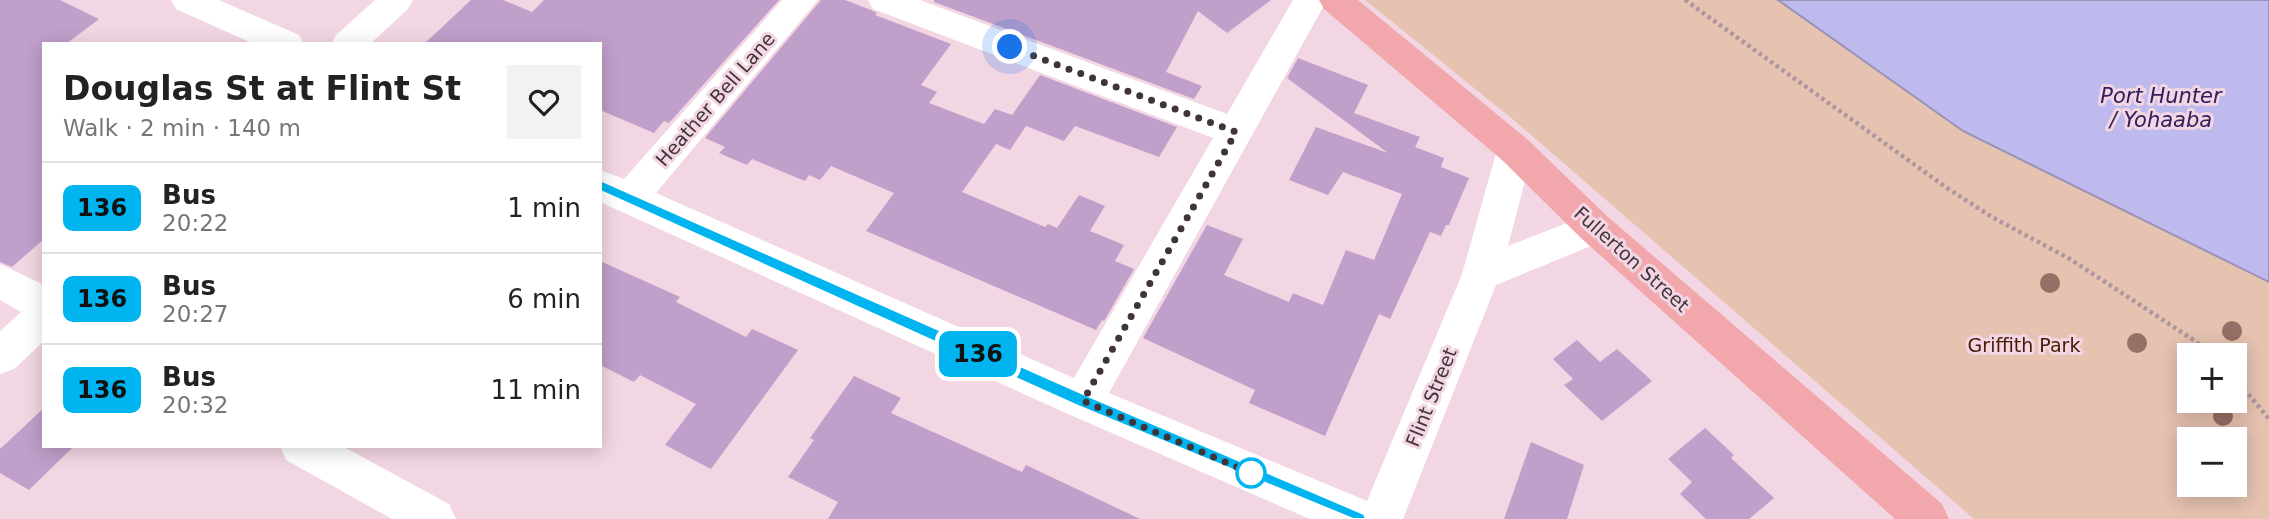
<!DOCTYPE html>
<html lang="en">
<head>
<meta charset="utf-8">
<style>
	:root { --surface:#fff; --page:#f2f2f2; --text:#222; --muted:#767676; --line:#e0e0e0 }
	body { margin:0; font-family:"DejaVu Sans",sans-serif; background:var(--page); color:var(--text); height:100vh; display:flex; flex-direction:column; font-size:26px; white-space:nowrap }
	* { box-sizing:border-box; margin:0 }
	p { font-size:23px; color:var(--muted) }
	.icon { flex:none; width:38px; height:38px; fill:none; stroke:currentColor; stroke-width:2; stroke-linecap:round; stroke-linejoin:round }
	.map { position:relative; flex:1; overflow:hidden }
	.details { position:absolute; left:42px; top:42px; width:560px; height:406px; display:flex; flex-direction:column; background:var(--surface); border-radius:0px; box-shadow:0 4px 18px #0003 }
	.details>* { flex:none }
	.badge { padding:0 14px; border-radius:10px; font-size:24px; line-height:46px }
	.fabs { position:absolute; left:2177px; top:343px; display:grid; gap:14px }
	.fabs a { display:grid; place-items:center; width:70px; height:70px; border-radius:0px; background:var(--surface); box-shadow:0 4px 18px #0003; font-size:35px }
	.you { position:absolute; width:35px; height:35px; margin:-18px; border:5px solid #fff; border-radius:50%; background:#1a73e8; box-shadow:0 0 0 10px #1a73e833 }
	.map>.badge { position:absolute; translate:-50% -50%; box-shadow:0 0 0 4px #fff }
	.round { display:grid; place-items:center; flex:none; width:74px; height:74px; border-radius:0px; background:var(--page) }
	.overview { display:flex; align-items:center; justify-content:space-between; height:119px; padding:0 21px }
	h1 { font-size:33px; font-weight:600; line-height:52px }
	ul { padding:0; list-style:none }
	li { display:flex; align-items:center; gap:21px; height:91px; padding:0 21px; border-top:2px solid var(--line) }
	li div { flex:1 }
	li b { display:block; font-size:26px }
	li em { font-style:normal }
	li .badge { min-width:77px; font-weight:700; text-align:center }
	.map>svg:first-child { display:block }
</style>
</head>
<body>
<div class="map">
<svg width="2269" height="519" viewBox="0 0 2269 519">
	<rect width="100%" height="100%" fill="#f3d6e3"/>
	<path fill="#e6c2b0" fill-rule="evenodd" d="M 1365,0 L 1778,0 L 1963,131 L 2269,282 L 2269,519 L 1974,519 L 1515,121 ZM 2189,355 L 2235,355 L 2235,401 L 2189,401 ZM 2189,439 L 2235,439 L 2235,485 L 2189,485 Z"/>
	<polygon fill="#bfbaed" stroke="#9992b7" stroke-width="2" points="1778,0 2269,0 2269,282 1963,131"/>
	<g fill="#c09fca">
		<polygon points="0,0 60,0 99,19 66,44 44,44 44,239 12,267 0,262"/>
		<polygon points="471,0 503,0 532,12 544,0 779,0 669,123 664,121 654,133 600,110 600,44 424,44"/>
		<polygon points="821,0 845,0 871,10 877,13 875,15 951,44 921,85 937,92 929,103 984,124 995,109 1012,115 1040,75 1177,127 1159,157 1075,126 1064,141 1026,126 1010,150 996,144 962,192 1045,227 1048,224 1057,228 1079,195 1105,206 1090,231 1124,245 1115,261 1134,269 1104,321 1102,320 1096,330 866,231 894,193 831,166 820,180 809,175 805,181 752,159 747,165 719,153 725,147 705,138"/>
		<polygon points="934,0 1271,0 1227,33 1198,11 1166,72 1202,86 1194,99 934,2"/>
		<polygon points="1298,58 1368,85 1354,113 1420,137 1415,147 1444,158 1441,167 1469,178 1449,225 1446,225 1441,236 1430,232 1390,319 1379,314 1325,436 1249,403 1255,390 1143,338 1207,225 1243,239 1224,275 1289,302 1293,293 1323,305 1346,250 1374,260 1402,194 1343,172 1328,195 1289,180 1316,127 1388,153 1287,78"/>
		<polygon points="600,261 680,297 676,302 746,337 752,329 798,350 711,469 665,445 696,404 640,375 634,382 600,365"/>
		<polygon points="1577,340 1600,362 1617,349 1652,381 1602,421 1564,385 1573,379 1553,359"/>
		<polygon points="854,376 901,398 891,413 1022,472 1026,465 1140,519 828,519 838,502 788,477 814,440 810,438"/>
		<polygon points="44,408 44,446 74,446 29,490 0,473 0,449"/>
		<polygon points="1705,428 1734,455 1731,458 1774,498 1749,519 1706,519 1680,494 1692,482 1668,459"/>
		<polygon points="1531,442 1584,465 1567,519 1504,519"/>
	</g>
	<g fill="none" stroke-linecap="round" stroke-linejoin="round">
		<g stroke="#ac96a0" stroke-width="4.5" stroke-dasharray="3.5 3.5" stroke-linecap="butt">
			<polyline points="1685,0 1947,188 1992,217 2070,259 2195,341 2211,355"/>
			<polyline points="2235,378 2269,419"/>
		</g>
		<g fill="#fff" fill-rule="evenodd">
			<polygon points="171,0 219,0 299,35 304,44 254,44 176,9"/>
			<polygon points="375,0 413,0 408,9 370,44 331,44 336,35"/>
			<polygon points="782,0 818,0 656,193 1074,378 1213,138 873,9 868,0 920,0 1227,114 1293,0 1327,0 1109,393 1367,501 1462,274 1497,150 1502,140 1515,136 1528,140 1533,150 1508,246 1595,212 1608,217 1614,228 1608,239 1496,285 1403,519 1310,519 1068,414 600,202 600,170 624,179"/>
			<polygon points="0,264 44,285 44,341 14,369 0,374 0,331 21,312 0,300"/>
			<polygon points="280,446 342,446 449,504 456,519 392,519 286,460"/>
		</g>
		<polygon fill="#f1a7ac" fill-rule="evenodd" points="1319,0 1358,0 1528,140 1608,217 1942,504 1949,519 1895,519 1582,239 1502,160 1324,9"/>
	</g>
	<g fill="#966f66">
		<circle cx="2050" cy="283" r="10"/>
		<circle cx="2232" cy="331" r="10"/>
		<circle cx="2137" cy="343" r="10"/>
		<circle cx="2223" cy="416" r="10"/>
	</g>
	<polygon fill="#00b5ef" stroke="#fff" stroke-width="2" points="600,180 1088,396 1364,514 1366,519 1353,519 1078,406 596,189 594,185"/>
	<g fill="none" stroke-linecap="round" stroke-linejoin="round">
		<polyline stroke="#403439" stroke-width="7" stroke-dasharray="0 12.6" points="1010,47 1236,132 1083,401 1251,473"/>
	</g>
	<circle fill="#fff" stroke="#00b5ef" stroke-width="3.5" cx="1251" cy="473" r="14"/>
	<g text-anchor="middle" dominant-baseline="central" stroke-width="6" stroke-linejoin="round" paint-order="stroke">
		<g font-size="19" fill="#403439" stroke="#f3d6e3">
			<text transform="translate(715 99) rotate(-49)">Heather Bell Lane</text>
			<text transform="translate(1632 259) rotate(42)">Fullerton Street</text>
			<text transform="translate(1431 397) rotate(-68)">Flint Street</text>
		</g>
		<g font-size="19" fill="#491a00" stroke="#f3d6e3">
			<text x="2024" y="345">Griffith Park</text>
		</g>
		<g font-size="21" font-style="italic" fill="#2f215d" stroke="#f3d6e3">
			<text x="2161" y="96">Port Hunter<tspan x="2161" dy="24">/ Yohaaba</tspan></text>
		</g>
	</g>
</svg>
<div class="fabs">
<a>+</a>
<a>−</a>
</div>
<div class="you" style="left:1010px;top:47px"></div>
<b class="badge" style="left:978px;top:354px;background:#00b5ef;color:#111">136</b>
<section class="details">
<div class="overview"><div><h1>Douglas St at Flint St</h1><p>Walk · 2 min · 140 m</p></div><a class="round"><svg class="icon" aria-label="heart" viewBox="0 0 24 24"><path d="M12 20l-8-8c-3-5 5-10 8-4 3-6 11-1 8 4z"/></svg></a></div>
<ul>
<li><span class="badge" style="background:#00b5ef;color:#111">136</span><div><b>Bus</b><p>20:22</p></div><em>1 min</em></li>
<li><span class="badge" style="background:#00b5ef;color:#111">136</span><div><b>Bus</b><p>20:27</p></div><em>6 min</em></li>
<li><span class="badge" style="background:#00b5ef;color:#111">136</span><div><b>Bus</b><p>20:32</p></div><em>11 min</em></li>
</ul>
</section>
</div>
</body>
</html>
